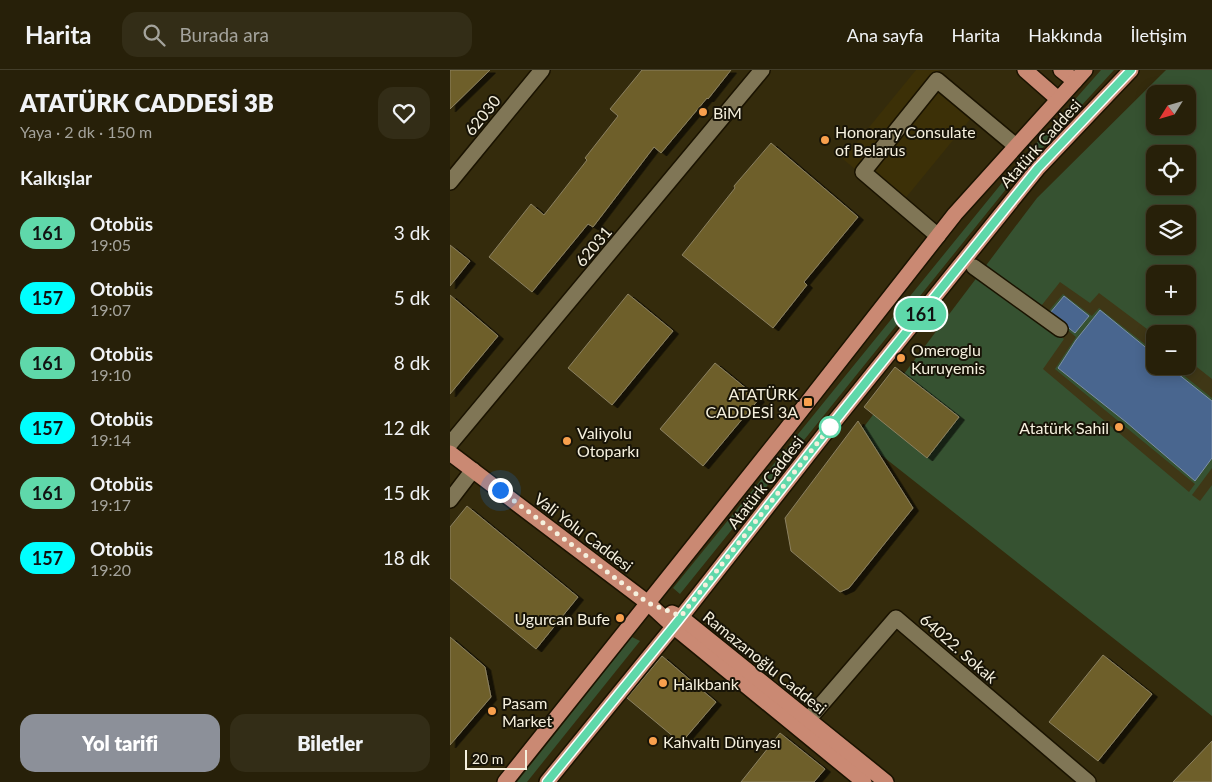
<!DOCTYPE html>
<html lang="tr">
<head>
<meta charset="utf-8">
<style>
	:root { --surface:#272009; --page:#332d17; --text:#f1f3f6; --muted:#a4a39c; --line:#433e2a; --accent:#8c9099 }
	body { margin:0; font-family:Lato,sans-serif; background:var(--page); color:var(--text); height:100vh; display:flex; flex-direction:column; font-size:19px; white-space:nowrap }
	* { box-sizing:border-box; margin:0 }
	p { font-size:16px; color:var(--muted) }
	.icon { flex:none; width:28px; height:28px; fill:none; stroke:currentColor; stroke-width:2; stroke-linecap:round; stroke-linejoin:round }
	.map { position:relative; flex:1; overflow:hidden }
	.side { display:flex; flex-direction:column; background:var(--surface); width:450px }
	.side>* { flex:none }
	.badge { padding:0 10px; border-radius:16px; font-size:18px; line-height:32px }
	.needle { width:32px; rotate:233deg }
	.controls { position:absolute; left:696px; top:15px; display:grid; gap:10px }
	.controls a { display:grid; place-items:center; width:50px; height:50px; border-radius:10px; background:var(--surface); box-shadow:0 2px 12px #0003,0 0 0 1px var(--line); font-size:25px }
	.scale { position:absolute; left:15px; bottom:12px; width:62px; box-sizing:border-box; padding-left:5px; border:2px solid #f5f0de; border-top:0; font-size:14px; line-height:18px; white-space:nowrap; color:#f5f0de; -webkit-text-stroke:4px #181407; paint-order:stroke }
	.you { position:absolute; width:25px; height:25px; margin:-12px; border:4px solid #fff; border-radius:50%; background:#1a73e8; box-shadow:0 0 0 8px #1a73e833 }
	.map>.badge { position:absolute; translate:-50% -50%; box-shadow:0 0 0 2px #fff }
	h2 { padding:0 20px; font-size:19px; line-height:45px }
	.round { display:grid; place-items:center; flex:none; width:52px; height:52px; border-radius:15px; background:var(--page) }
	.head { display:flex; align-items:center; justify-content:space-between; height:85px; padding:0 20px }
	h1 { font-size:24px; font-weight:800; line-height:38px }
	.button { display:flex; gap:10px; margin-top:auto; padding:10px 20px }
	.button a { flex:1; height:58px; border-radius:15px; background:var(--accent); color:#fff; font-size:20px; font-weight:800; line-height:58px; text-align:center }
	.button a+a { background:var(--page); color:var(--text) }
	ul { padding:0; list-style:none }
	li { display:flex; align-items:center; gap:15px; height:65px; padding:0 20px }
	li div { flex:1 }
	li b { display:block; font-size:19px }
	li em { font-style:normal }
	li .badge { min-width:55px; font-weight:700; text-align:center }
	header { display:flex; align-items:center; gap:30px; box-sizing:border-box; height:70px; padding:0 25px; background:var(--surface); border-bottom:1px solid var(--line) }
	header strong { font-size:24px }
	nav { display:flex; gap:28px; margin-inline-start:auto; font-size:18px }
	.search { width:350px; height:45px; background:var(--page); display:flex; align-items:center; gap:12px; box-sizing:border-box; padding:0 18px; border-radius:15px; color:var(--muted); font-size:19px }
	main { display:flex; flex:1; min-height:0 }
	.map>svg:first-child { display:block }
</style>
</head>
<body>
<header>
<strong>Harita</strong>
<div class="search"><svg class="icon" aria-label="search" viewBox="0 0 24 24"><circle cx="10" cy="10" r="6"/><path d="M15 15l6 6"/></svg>Burada ara</div>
<nav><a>Ana sayfa</a><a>Harita</a><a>Hakkında</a><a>İletişim</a></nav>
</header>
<main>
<section class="side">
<div class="head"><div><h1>ATATÜRK CADDESİ 3B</h1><p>Yaya · 2 dk · 150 m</p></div><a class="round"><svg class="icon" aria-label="heart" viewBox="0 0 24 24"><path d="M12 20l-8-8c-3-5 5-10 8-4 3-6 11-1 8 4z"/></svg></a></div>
<h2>Kalkışlar</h2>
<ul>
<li><span class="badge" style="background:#5fd8aa;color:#111">161</span><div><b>Otobüs</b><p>19:05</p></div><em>3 dk</em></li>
<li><span class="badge" style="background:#0ff;color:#111">157</span><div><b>Otobüs</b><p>19:07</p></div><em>5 dk</em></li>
<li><span class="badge" style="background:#5fd8aa;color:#111">161</span><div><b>Otobüs</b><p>19:10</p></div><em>8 dk</em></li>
<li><span class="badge" style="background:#0ff;color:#111">157</span><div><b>Otobüs</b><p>19:14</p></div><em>12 dk</em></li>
<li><span class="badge" style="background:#5fd8aa;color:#111">161</span><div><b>Otobüs</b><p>19:17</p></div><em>15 dk</em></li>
<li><span class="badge" style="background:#0ff;color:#111">157</span><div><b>Otobüs</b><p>19:20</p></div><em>18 dk</em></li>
</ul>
<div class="button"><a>Yol tarifi</a><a>Biletler</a></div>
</section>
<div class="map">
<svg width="762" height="712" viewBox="0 0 762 712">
	<defs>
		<filter id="shadow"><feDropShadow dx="5.5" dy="3" stdDeviation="0" flood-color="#0009"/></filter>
	</defs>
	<rect width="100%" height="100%" fill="#342b0c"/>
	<polygon fill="#3c3007" points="466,0 488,0 531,36 449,136 393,89"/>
	<g fill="#365231" fill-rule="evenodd">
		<polygon points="651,0 664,0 565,108 230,524 223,518 560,103"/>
		<path d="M 716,0 L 762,0 L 762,646 L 407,366 L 587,128 ZM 705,24 L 738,24 L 738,56 L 705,56 ZM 705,84 L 738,84 L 738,116 L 705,116 ZM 705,144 L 738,144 L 738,176 L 705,176 ZM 705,204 L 738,204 L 738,236 L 705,236 ZM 705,264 L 738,264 L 738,296 L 705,296 Z"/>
		<polygon points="182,567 190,571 77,712 67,712"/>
	</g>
	<g fill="#3f3716">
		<polygon points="610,212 640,233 649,223 705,265 705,282 649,238 642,246 613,224 597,243 626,267 605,299 745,414 739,422 593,299 614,269 584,245"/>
		<polygon points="738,290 762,309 762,328 722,296 738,296"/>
		<polygon points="762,398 762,415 750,431 742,425"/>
	</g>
	<g fill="#49668f" stroke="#7d8fa7">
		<polygon points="614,226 639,246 625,263 600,243"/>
		<polygon points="650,240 705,285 705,296 718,296 762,331 762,388 745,411 676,352 608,298 626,270"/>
	</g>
	<g fill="#6e5e2a" stroke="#8b8161" filter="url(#shadow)">
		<polygon points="0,0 40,0 0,39"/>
		<polygon points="192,0 281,0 258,29 257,28 211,83 204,77 143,157 138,154 82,222 39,187 81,134 94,145 137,90 135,88 168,46 160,39"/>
		<polygon points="321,73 408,147 354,212 357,215 323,258 232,185 285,118 284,116"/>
		<polygon points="0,175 20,191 0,216"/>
		<polygon points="178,224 223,261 162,335 118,298"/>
		<polygon points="0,225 48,266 0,324"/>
		<polygon points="265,293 309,329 253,396 210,359"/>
		<polygon points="445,297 509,347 477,388 414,337"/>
		<polygon points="408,351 463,438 399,518 390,522 341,481 335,448"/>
		<polygon points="17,436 128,527 86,579 0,508 0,457"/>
		<polygon points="0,567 35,597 41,627 0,675"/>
		<polygon points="653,585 702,624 648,691 599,652"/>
		<polygon points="212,586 266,632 231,673 177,628"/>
		<polygon points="330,663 375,699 364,712 291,712"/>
		<polygon points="762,671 762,712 723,712"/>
	</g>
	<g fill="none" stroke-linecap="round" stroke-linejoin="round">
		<defs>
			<g id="minor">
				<polyline points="0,112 92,0"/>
				<polyline points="488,166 413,102 487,10 566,76"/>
				<polyline points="524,197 610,259"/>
				<polyline points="0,374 312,0"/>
				<polyline points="0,430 23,400"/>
				<polyline points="351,658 446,548 638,712"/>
			</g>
			<g id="major">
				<polyline points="575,0 608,29"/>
				<polyline points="611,0 625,11"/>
				<polyline points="0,383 198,533 223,556 414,712"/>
				<polyline points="222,543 231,547 436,712"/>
				<polyline points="55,712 335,361 505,144 635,0"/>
				<polyline points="97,712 228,551 380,357 588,98 681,0"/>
			</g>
		</defs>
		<use href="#minor" stroke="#1a1300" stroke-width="18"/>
		<use href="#major" stroke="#1a1300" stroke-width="18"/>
		<use href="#minor" stroke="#807656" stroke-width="15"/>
		<use href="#major" stroke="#ca8973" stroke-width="15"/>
	</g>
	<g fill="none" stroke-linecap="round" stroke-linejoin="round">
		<defs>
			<polyline id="line" points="97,712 228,551 380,357 588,98 681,0"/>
		</defs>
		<use href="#line" stroke="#fff" stroke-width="11"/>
		<use href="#line" stroke="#5fd8aa" stroke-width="8"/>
		<polyline stroke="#f5f0de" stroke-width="5" stroke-dasharray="0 9" points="50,420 198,533 231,546 380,357"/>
	</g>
	<g fill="#f9a04d" stroke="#181407" stroke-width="2">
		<circle cx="253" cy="42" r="5"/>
		<circle cx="375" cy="70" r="5"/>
		<circle cx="451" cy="288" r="5"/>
		<rect x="353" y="327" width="10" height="10" rx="2.5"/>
		<circle cx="669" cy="357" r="5"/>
		<circle cx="117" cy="371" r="5"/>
		<circle cx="170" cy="548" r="5"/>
		<circle cx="213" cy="613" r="5"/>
		<circle cx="42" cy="641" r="5"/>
		<circle cx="203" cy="671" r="5"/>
	</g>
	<circle fill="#fff" stroke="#5fd8aa" stroke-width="2.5" cx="380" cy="357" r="10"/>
	<g text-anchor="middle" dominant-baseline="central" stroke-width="4" stroke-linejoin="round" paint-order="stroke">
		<g font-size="16" fill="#f5f0de" stroke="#181407" text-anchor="start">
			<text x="263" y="42">BiM</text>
			<text x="385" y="61">Honorary Consulate<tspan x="385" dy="18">of Belarus</tspan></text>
			<text x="461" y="279">Omeroglu<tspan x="461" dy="18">Kuruyemis</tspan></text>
			<text x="348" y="323" text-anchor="end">ATATÜRK<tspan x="348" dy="18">CADDESİ 3A</tspan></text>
			<text x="659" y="357" text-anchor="end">Atatürk Sahil</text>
			<text x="127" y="362">Valiyolu<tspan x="127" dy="18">Otoparkı</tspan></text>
			<text x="160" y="548" text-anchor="end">Ugurcan Bufe</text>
			<text x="223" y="613">Halkbank</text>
			<text x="52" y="632">Pasam<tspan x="52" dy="18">Market</tspan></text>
			<text x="213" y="671">Kahvaltı Dünyası</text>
		</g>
		<g font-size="16" fill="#f5f0de" stroke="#181407">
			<text transform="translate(32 45) rotate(-51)">62030</text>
			<text transform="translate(590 73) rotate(-48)">Atatürk Caddesi</text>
			<text transform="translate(143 176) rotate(-50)">62031</text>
			<text transform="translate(315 412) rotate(-52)">Atatürk Caddesi</text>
			<text transform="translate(134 462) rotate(37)">Vali Yolu Caddesi</text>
			<text transform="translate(509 578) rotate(41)">64022. Sokak</text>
			<text transform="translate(315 592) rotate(39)">Ramazanoğlu Caddesi</text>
		</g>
	</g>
</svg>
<div class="controls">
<a><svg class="needle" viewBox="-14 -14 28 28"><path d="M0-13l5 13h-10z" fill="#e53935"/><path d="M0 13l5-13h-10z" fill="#a4a39c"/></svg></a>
<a><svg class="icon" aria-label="locate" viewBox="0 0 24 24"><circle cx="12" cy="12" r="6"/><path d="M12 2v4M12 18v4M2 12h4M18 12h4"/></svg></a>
<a><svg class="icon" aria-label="layers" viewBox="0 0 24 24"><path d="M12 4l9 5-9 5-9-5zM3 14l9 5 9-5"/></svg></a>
<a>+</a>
<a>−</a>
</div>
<div class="scale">20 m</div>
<div class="you" style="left:50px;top:420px"></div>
<b class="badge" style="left:471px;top:244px;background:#5fd8aa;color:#111">161</b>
</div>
</main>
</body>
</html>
